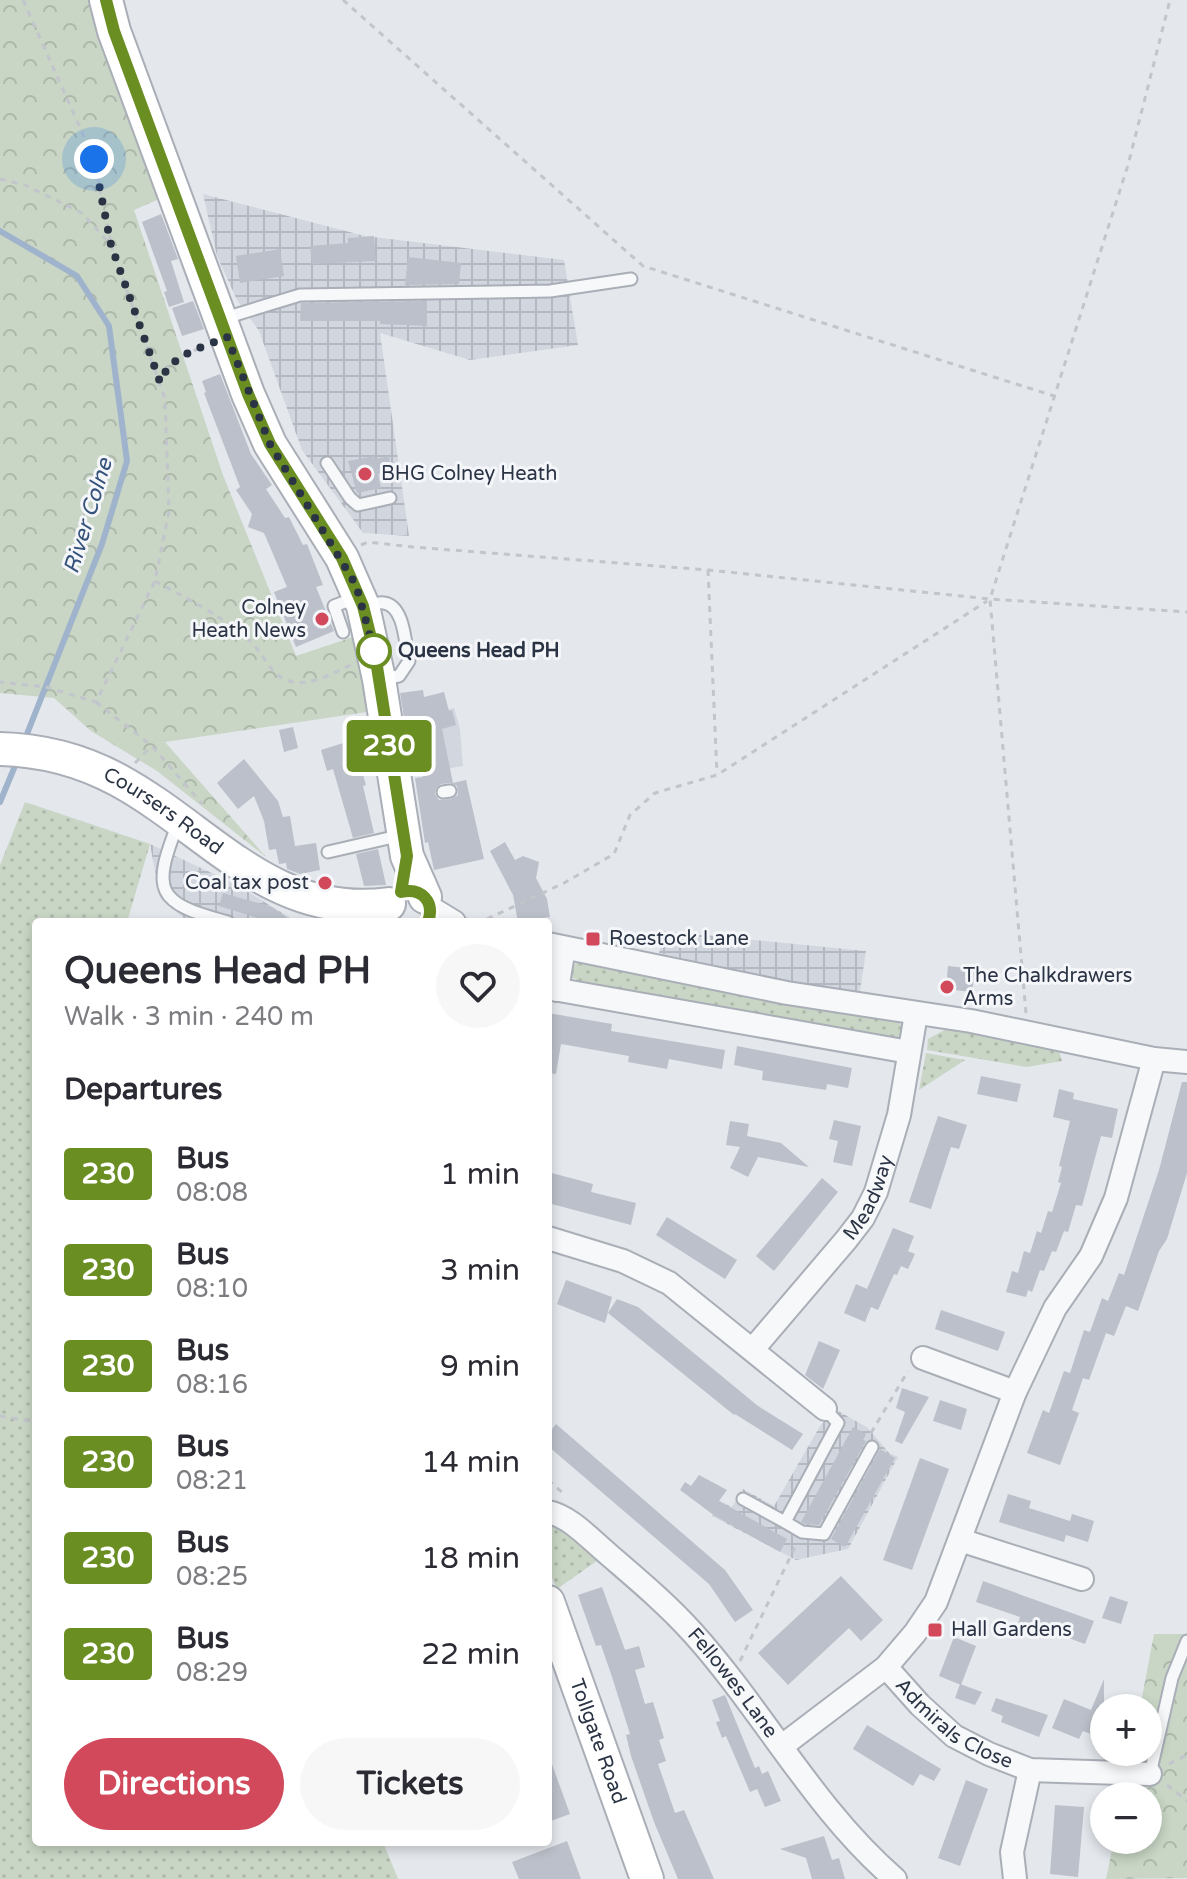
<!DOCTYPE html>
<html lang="en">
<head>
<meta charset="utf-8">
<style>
	:root { --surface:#fff; --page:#f7f7f7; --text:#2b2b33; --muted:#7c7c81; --accent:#d1495b }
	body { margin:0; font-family:"Varela Round",sans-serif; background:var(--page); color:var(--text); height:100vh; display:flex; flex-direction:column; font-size:30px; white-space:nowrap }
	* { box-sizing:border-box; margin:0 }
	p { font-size:26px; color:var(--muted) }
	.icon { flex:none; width:44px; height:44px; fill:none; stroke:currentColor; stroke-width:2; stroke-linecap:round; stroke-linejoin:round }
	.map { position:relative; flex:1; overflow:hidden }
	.side { position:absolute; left:32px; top:918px; width:520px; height:928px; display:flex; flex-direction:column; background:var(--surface); border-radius:8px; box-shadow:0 4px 12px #0003 }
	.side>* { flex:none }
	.badge { padding:0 16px; border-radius:6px; font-size:28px; line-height:52px }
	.tools { position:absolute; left:1090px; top:1694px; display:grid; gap:16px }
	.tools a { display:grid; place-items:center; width:72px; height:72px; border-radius:50%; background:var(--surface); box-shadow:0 4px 12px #0003; font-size:40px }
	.you { position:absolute; width:40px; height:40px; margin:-20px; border:6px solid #fff; border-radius:50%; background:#1a73e8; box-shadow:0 0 0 12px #1a73e833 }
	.map>.badge { position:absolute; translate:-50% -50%; box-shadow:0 0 0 4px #fff }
	h2 { padding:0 32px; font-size:30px; line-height:72px }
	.round { display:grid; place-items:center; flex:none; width:84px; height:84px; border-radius:42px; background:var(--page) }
	.summary { display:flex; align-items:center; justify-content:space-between; height:136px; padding:0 32px }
	h1 { font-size:38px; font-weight:700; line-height:60px }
	.button { display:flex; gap:16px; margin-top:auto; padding:16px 32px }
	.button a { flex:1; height:92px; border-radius:48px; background:var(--accent); color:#fff; font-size:32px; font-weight:700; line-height:92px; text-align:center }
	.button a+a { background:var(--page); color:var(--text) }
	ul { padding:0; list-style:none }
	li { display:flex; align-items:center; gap:24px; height:96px; padding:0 32px }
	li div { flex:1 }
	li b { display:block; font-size:30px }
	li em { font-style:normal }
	li .badge { min-width:88px; font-weight:700; text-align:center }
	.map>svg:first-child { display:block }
</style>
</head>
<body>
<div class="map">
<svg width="1187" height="1879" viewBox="0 0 1187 1879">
	<defs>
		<pattern id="industrial-grid" width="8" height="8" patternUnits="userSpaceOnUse" patternTransform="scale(2)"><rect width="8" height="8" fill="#d2d6de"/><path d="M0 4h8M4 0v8" fill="none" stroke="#b4b8c0"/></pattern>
		<pattern id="grass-dots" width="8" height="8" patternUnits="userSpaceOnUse" patternTransform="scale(2)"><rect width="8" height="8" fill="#c9d6c5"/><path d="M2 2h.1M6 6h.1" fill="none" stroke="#adb8ab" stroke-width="1.8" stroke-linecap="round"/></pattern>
		<pattern id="park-crowns" width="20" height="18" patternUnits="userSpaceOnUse" patternTransform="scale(2)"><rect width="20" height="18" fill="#c9d6c5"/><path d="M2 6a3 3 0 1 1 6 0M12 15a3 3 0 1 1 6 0" fill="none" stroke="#adb8ab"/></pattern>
	</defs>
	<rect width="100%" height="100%" fill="#e4e7ec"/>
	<polygon fill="#d2d6de" points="454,708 460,729 463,766 408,775 401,734 439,725 437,713"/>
	<g fill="url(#industrial-grid)">
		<polygon points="203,194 365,236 564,260 578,345 470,360 380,333 409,536 363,533 302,450 259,331 237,300 217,256"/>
		<polygon points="150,844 237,885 297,922 199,922 184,918 160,898"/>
		<polygon points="664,931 866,951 859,998 659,953"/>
		<polygon points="835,1409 868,1428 889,1453 898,1457 848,1549 796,1560 712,1516 720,1501 732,1507 743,1489 774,1506 820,1426"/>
	</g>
	<g fill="url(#grass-dots)">
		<polygon points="25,802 150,844 127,922 36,922 36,1842 383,1842 398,1879 0,1879 0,865"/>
		<polygon points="579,960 894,1019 900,1023 903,1033 894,1041 576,985 576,979 570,977 570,970"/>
		<polygon points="952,1026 1058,1047 1062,1061 1027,1067 927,1050 928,1039"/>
		<polygon points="926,1053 965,1060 919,1090"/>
		<polygon points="548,1521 558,1525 601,1558 557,1589 548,1569"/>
	</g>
	<g fill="url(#park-crowns)">
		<polygon points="0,0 91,0 103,52 161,198 134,210 223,475 296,656 356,636 367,712 165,742 266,857 157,771 91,731 54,698 0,693"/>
		<polygon points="1154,1634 1187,1634 1187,1878 1106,1879 1114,1840 1148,1840 1148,1796 1123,1796 1131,1752 1148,1752 1148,1708 1140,1708"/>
	</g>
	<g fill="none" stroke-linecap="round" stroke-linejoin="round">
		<g stroke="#9fb4cc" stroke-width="6">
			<polyline points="0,231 77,276 109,326 127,461 102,544 25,739"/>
			<polyline points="0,802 17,761"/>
		</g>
	</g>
	<g fill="#bbc0ca" fill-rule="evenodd">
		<polygon points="161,214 178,259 171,261 184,302 169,307 164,292 167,291 142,222"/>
		<polygon points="374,236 376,261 312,264 310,246 348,243 348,238"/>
		<polygon points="280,249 284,276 240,283 236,256"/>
		<polygon points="408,257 461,263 459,284 405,285"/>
		<polygon points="193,301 204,329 182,336 172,308"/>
		<polygon points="427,301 427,326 380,324 380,321 300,321 301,303"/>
		<polygon points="220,374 251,454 272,485 266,489 285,518 289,517 303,545 307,544 323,585 316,587 334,631 296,647 274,592 287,587 264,533 248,527 252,514 236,490 240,487 204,393 206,392 202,381"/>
		<polygon points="374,456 375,459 389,456 392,471 378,474 381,488 357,493 348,461"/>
		<path d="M 423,690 L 424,697 L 444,692 L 449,711 L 452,710 L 456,725 L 442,729 L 453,783 L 466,780 L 484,859 L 434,870 L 428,842 L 425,843 L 415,778 L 423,777 L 412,729 L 406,730 L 400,693 ZM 450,783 L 457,786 L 458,795 L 451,799 L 439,800 L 435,794 L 436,788 L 441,784 Z"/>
		<polygon points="293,727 298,748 284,752 279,730"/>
		<polygon points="353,740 366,785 363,786 374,833 353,838 333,769 327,771 321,750"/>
		<polygon points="244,759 278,801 283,817 290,816 295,846 316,843 320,870 300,874 287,869 286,863 279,864 276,849 269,850 264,821 254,796 238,809 217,783"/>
		<polygon points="505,842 515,860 523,856 539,862 536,878 547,899 550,917 518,922 513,895 490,851"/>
		<polygon points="378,849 386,885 364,886 356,854"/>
		<polygon points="223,893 272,907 293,922 271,922 219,906"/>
		<polygon points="948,966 975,969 972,992 946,989"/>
		<polygon points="548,1013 612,1024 611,1031 725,1050 722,1069 669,1059 667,1069 628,1062 629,1056 561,1044 556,1074 548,1073"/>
		<polygon points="737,1046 852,1068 848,1088 827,1084 826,1090 762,1080 763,1071 734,1065"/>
		<polygon points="981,1076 1021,1084 1017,1102 977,1094"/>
		<polygon points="1182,1082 1187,1082 1187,1173 1167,1239 1159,1251 1138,1311 1126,1306 1114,1336 1106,1333 1089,1380 1083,1378 1072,1410 1079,1413 1060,1465 1027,1453 1043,1410 1049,1413 1064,1371 1070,1373 1084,1330 1090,1332 1102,1298 1108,1301 1119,1273 1124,1275 1159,1170"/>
		<polygon points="1059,1089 1074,1093 1073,1099 1118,1109 1112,1138 1101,1136 1082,1206 1076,1205 1068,1232 1064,1231 1056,1252 1052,1251 1044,1271 1040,1270 1032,1292 1028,1290 1026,1297 1006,1292 1012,1271 1018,1273 1024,1251 1030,1253 1037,1231 1041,1233 1048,1211 1052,1212 1061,1183 1058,1182 1062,1167 1059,1166 1070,1121 1053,1117"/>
		<polygon points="938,1116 967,1125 959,1149 951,1147 931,1209 909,1202"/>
		<polygon points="834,1120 861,1126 852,1166 833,1162 838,1141 829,1139"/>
		<polygon points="730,1121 749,1124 747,1136 781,1143 809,1167 758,1157 748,1177 730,1168 740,1147 726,1145"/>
		<polygon points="548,1172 593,1184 591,1192 636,1203 631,1225 548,1203"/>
		<polygon points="822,1178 838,1192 774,1271 756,1256"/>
		<polygon points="667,1217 737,1260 725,1279 656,1235"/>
		<polygon points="893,1228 914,1236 908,1251 915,1254 908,1269 901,1266 897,1275 894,1274 878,1310 871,1307 865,1322 844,1313 856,1284 867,1289"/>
		<polygon points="566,1280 612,1297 605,1323 557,1304"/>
		<polygon points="617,1299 638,1307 758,1406 803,1434 792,1450 735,1414 734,1415 608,1313"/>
		<polygon points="941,1310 1005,1332 998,1351 935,1329"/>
		<polygon points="819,1341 840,1350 823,1389 805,1375"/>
		<polygon points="902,1388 929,1397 902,1444 895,1441 905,1412 896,1408"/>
		<polygon points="940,1400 967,1409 961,1430 933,1421"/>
		<polygon points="556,1424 725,1570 753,1610 735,1622 709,1584 548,1446 548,1434"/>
		<polygon points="853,1427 866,1434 863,1440 866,1441 819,1525 805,1524 801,1522"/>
		<polygon points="880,1449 895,1458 845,1547 831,1539"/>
		<polygon points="920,1458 949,1469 912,1570 883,1560"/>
		<polygon points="699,1475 727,1490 719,1501 787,1539 780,1552 715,1516 680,1490 685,1482 691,1486"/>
		<polygon points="1008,1494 1031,1501 1029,1508 1048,1514 1070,1521 1072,1514 1094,1521 1088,1542 1066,1535 1064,1542 999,1522"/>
		<polygon points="841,1576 883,1620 861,1641 849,1628 788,1685 758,1653"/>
		<polygon points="983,1581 1094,1621 1085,1644 1035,1626 1034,1630 1018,1624 1020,1617 976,1602"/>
		<polygon points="602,1587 625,1650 639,1646 645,1667 635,1670 645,1704 653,1702 664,1738 659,1740 666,1761 658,1764 675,1813 684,1810 714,1879 678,1879 654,1822 631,1756 626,1735 630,1734 612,1677 601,1645 596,1646 578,1595"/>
		<polygon points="1110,1596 1128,1602 1121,1624 1102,1618"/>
		<polygon points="954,1637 976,1646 961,1685 939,1676"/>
		<polygon points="1104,1679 1104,1739 1083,1731 1079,1739 1052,1728 1064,1699 1091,1710"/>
		<polygon points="960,1684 982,1692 975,1705 955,1698"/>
		<polygon points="725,1695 755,1768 759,1766 762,1774 768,1771 781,1801 765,1807 757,1789 750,1792 726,1736 722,1738 716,1722 720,1721 712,1700"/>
		<polygon points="996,1698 1048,1715 1039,1737 1001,1722 1003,1716 991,1711"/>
		<polygon points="867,1725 941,1769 934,1781 920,1774 913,1786 853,1749"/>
		<polygon points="548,1759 550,1759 570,1814 548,1822"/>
		<polygon points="966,1780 988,1789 960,1866 938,1858"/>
		<polygon points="1055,1805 1084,1807 1078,1877 1050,1874"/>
		<polygon points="824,1836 832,1860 839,1858 845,1879 812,1879 806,1858 780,1849"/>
		<polygon points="567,1841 581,1879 519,1879 512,1862"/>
	</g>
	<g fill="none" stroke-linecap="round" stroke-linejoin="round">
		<defs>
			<g id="lane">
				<polyline points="225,318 300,295 550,291 631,279"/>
				<polyline points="327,463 350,498 358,505 390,498"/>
				<path d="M 364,606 C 370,605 378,602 384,603 C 405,606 405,645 409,661 L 399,676 L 381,679"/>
				<polyline points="343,632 334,606 355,598"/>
				<polyline points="443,792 450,791"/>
				<path d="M 179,821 C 151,891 155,903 228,922"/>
				<polyline points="328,852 402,835"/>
				<polyline points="825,1409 838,1423 785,1522 802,1532 824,1534 872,1447"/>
				<polyline points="743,1499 785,1522"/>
				<polyline points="1150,1774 1172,1678 1187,1641"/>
			</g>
			<g id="street">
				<polyline points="431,908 454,922"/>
				<polyline points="548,944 787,993 971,1021 1154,1059 1187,1062"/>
				<polyline points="548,988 909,1052"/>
				<polyline points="557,990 564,948"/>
				<polyline points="548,1238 623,1261 669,1283 825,1409"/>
				<path id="s1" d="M 753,1349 L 846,1240 L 863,1218 L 876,1192 L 899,1115 L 916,1014"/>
				<polyline points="923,1358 1015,1392"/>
				<path id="s2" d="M 548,1512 C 570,1516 591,1540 608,1554 C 637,1579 667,1604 693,1633 C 764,1712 814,1809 895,1879"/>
				<polyline points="960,1540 1082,1579"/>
				<path id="s3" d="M 886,1667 L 920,1705 L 954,1736 L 989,1754 L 1030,1770 L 1150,1774"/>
				<polyline points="782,1746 886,1667 915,1633 936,1602 1015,1392 1055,1308 1091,1256 1116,1198 1154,1059"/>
				<polyline points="1015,1879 1012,1852 1030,1770"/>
			</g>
			<g id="secondary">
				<polyline points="106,0 114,31 248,394 270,444 342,558 363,606 379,679 407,856 425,897"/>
				<path id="s4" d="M 0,749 C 41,750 81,760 118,780 C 210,830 272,920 389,904"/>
				<path id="s5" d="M 548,1602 L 647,1879"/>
			</g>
		</defs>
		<use href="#lane" stroke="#a9aeb7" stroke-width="15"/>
		<use href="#street" stroke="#a9aeb7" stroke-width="26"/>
		<use href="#secondary" stroke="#a9aeb7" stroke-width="36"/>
		<g stroke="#c2c5cb" stroke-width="3" stroke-dasharray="6 6" stroke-linecap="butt">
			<polyline points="23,0 94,159 111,243"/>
			<polyline points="343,0 643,266 1054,396"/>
			<polyline points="0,179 25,185 82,213 111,245 165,399 169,511 155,581 96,702 46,687 0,682"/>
			<path d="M 160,382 C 168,360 184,355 205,346"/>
			<polyline points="361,545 368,542 413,547 708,570 990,599 1187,612"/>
			<polyline points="708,570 717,774"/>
			<path d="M 155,581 C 187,599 234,621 258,650 C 269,664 274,678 293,682 C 311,686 335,672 351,665"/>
			<polyline points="96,702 152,746 202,804"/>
			<polyline points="135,763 152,746"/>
			<polyline points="487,919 564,883 614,854 630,815 655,793 717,775 987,601"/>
			<polyline points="1026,1013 990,599 1128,165 1170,0"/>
			<polyline points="0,1416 36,1422"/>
			<polyline points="871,1433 908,1371"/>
			<polyline points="548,1480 563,1493"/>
			<polyline points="740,1661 796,1545"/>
			<polyline points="1169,1764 1187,1755"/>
			<polyline points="1167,1785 1187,1801"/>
		</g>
		<use href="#lane" stroke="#f7f8fa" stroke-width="11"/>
		<use href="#street" stroke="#f7f8fa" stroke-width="22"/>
		<use href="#secondary" stroke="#fff" stroke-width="32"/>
	</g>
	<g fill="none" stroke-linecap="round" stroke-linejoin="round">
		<defs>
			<path id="line" d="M 106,0 L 114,31 L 248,394 L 270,444 L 342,558 L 363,606 L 375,654 L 407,856 L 401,892 C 422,887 435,902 428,922"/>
		</defs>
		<use href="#line" stroke="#fff" stroke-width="18"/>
		<use href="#line" stroke="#6b8e23" stroke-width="12"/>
		<path stroke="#2b3445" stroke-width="8" stroke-dasharray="0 14.4" d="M 94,159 L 111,245 L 160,382 C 171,354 201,348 227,337 L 270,444 L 356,585 L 375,654 L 374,651"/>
	</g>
	<g fill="#d1495b" stroke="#f4f6f9" stroke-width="3">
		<circle cx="365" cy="474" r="8"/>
		<circle cx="322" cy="619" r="8"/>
		<circle cx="325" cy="883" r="8"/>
		<rect x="585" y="931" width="16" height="16" rx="4"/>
		<circle cx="947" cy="987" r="8"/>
		<rect x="927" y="1622" width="16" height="16" rx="4"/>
	</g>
	<circle fill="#fff" stroke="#6b8e23" stroke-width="4" cx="374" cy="651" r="16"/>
	<g text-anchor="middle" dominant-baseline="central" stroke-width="6" stroke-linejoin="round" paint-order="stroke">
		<g font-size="20" fill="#2b3445" stroke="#f4f6f9" text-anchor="start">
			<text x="381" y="474">BHG Colney Heath</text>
			<text x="306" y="608" text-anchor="end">Colney<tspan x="306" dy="23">Heath News</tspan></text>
			<text x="309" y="883" text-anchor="end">Coal tax post</text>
			<text x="609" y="939">Roestock Lane</text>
			<text x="963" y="976">The Chalkdrawers<tspan x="963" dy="23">Arms</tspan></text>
			<text x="951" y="1630">Hall Gardens</text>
		</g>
		<g font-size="20" font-weight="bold" fill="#2b3445" stroke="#f4f6f9" text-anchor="start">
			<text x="398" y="651">Queens Head PH</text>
		</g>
		<g font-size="20" fill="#2b3445" stroke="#f4f6f9">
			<text stroke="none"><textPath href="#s4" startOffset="178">Coursers Road</textPath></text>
			<text stroke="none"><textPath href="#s1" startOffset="192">Meadway</textPath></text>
			<text stroke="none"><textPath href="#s2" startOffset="254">Fellowes Lane</textPath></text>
			<text stroke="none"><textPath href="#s3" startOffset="90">Admirals Close</textPath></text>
			<text stroke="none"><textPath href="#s5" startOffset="148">Tollgate Road</textPath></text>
		</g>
		<g font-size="22" font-style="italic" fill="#34527a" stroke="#f4f6f9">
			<text transform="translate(88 516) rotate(-73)">River Colne</text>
		</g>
	</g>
</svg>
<div class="tools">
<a>+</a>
<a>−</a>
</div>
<div class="you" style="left:94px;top:159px"></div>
<b class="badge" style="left:389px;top:746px;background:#6b8e23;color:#fff">230</b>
<section class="side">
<div class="summary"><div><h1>Queens Head PH</h1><p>Walk · 3 min · 240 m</p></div><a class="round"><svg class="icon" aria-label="heart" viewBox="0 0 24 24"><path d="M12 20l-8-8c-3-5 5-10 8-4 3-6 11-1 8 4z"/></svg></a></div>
<h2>Departures</h2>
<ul>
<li><span class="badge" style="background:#6b8e23;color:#fff">230</span><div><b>Bus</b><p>08:08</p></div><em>1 min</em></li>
<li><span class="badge" style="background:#6b8e23;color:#fff">230</span><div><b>Bus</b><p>08:10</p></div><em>3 min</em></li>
<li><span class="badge" style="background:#6b8e23;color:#fff">230</span><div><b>Bus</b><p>08:16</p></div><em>9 min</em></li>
<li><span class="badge" style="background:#6b8e23;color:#fff">230</span><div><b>Bus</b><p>08:21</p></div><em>14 min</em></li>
<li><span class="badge" style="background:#6b8e23;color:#fff">230</span><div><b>Bus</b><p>08:25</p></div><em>18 min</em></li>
<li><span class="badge" style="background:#6b8e23;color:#fff">230</span><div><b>Bus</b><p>08:29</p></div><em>22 min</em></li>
</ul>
<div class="button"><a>Directions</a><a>Tickets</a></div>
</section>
</div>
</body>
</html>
